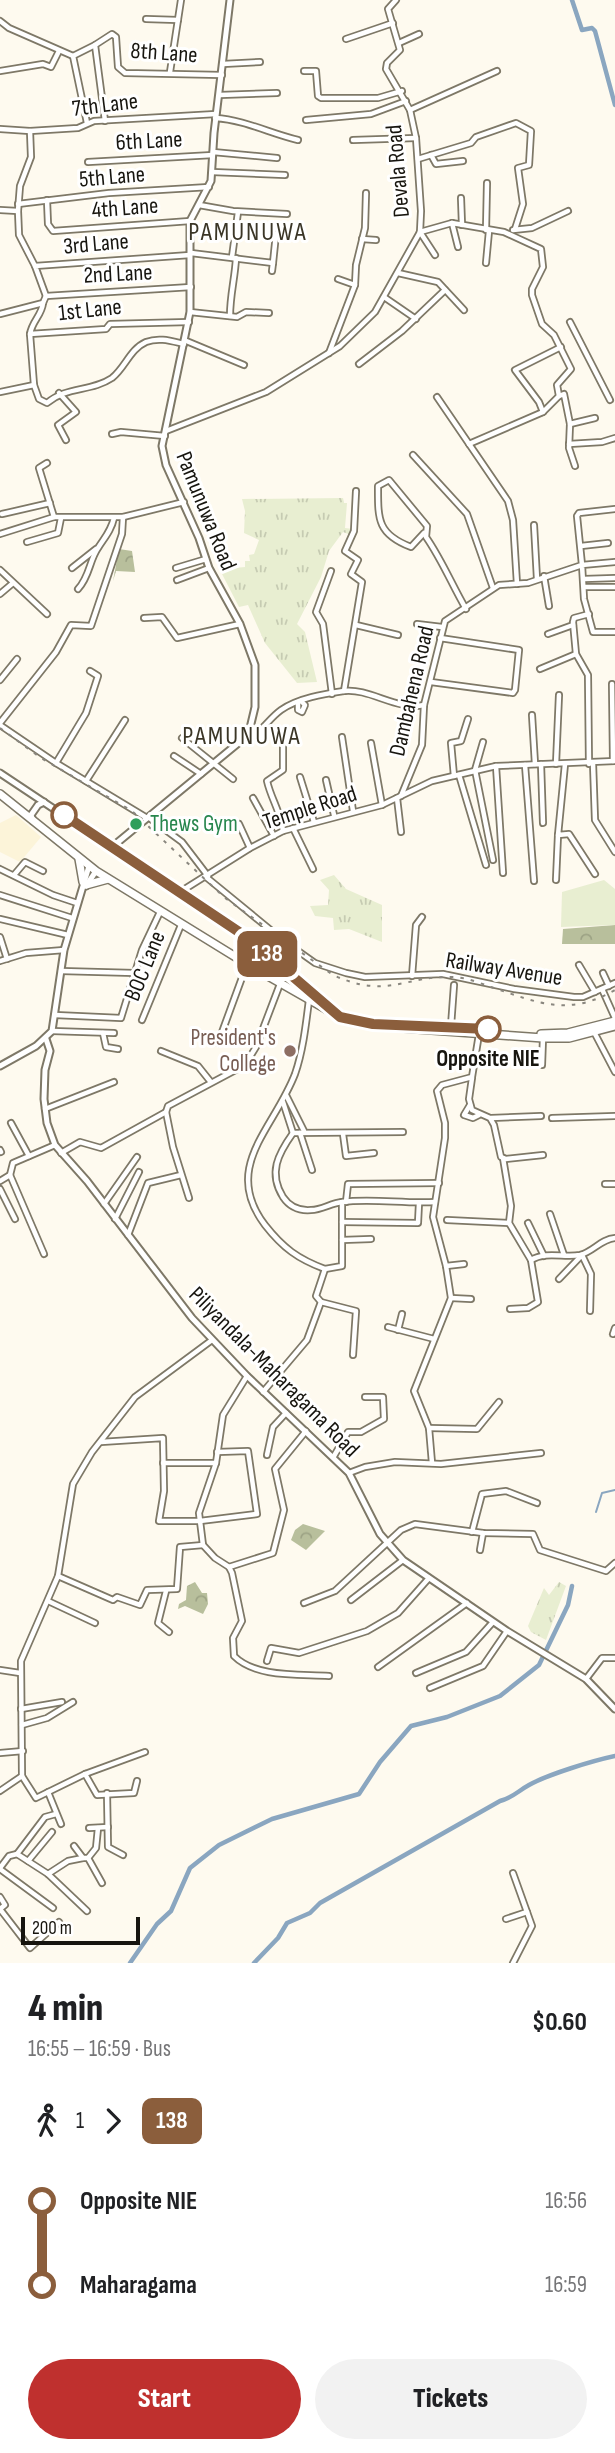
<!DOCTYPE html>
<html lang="en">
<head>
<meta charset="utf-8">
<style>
	:root { --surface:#fff; --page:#f2f2f2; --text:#202124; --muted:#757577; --accent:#bf302e }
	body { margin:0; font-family:"Sofia Sans Condensed",sans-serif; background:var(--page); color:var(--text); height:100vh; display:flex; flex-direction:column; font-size:26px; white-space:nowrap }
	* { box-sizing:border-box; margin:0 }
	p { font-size:23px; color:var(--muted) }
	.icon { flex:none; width:38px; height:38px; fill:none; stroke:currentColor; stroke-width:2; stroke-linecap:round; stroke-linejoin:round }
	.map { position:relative; height:1963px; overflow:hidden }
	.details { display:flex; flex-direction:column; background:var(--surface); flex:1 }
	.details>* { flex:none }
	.badge { padding:0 14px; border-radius:10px; font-size:24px; line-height:46px }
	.scale { position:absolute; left:21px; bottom:18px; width:119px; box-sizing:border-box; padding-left:7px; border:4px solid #17150f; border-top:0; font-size:19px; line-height:24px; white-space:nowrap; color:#17150f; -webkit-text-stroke:5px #fff; paint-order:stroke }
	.map>.badge { position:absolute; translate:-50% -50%; box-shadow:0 0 0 4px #fff }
	.legs { display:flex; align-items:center; gap:10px; height:77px; padding:0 28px; font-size:23px }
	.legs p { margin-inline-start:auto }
	.head { display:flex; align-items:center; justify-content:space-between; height:119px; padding:0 28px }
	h1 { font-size:38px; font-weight:800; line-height:52px }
	.primary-button { display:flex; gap:14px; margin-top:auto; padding:14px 28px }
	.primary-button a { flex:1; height:80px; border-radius:42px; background:var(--accent); color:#fff; font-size:28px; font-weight:800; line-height:80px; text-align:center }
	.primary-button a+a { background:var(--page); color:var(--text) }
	ul { padding:0 28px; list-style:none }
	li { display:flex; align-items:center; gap:24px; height:84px; font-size:26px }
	li i { display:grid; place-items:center; width:10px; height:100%; margin:0 9px; background:currentColor }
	li i::after { content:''; width:18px; height:18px; margin:-9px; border:5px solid; border-radius:50%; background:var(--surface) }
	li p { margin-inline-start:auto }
	li:first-child i { background:linear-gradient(#0000 50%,currentColor 0) }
	li:last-child i { background:linear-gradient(currentColor 50%,#0000 0) }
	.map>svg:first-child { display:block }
</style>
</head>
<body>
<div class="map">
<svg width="615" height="1963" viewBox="0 0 615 1963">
	<defs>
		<pattern id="grass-tufts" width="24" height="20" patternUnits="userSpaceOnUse" patternTransform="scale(1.75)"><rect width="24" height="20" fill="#e8eed1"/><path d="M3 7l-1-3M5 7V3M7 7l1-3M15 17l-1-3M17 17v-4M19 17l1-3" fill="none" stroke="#c6cbb2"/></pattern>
		<pattern id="forest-crowns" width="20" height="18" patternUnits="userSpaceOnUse" patternTransform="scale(1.75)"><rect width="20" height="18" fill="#b8bf9c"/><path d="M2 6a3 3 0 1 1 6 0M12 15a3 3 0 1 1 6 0" fill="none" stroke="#9da385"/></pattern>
	</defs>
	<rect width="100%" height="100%" fill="#fefaef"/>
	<polygon fill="#fcf4d9" points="16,815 41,837 20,862 0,852 0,823"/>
	<g fill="url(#grass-tufts)">
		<polygon points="343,498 344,503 347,503 345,528 353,529 351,535 343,532 329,551 321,577 297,624 305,632 317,682 297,683 265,643 248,605 239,607 222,574 234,568 245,567 245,561 250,561 249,555 254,554 259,540 244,533 245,511 242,499"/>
		<polygon points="334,875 346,889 382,905 382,942 349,929 334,930 333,918 315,916 310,906 328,905 329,890 320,880"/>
		<polygon points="559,1582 566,1586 546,1640 531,1632 528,1626 544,1588 549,1595"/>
	</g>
	<g fill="url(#forest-crowns)">
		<polygon points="119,549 132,551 135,572 116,571 113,581"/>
		<polygon points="615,925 615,944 562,944 563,929"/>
		<polygon points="303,1524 325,1531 306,1550 291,1540 295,1530"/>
		<polygon points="195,1582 202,1593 207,1593 208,1604 203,1614 185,1606 178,1609 179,1604 186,1600 187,1586"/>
	</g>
	<polygon fill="#e8eed1" points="604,880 615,889 615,925 561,927 562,892"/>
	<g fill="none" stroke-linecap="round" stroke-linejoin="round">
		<polyline stroke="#8aa6c0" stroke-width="2" points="596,1512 602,1493 615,1490"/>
		<g stroke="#8aa6c0" stroke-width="4.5">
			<polyline points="572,0 582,30 592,28 595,31 615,105"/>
			<polyline points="130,1963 157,1924 171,1911 190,1868 219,1845 272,1819 359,1794 380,1762 411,1726 447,1717 500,1696 539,1665 568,1605 572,1586"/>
			<path d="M 254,1963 L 278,1938 L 287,1923 L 310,1913 L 320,1903 L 500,1801 C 514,1797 518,1791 529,1785 C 549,1774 592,1761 615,1756"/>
		</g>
		<defs>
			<g id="minor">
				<polyline points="146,19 178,20"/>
				<polyline points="0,21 9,28 73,56"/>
				<polyline points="346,39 393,23"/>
				<polyline points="399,43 419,34"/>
				<polyline points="223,64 260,62"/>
				<polyline points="0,71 43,64 51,67 59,51"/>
				<polyline points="304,71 316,71 318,96 321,98 378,98 402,91"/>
				<polyline points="170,72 181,0"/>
				<polyline points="220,95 277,93"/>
				<polyline points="410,110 497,71"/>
				<path d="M 215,118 C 245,120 269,133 298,140"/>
				<polyline points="306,120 371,114 406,101"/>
				<polyline points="105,121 95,45 112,34 116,37 118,67 125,73 222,75"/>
				<polyline points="87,123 73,56 95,45"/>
				<polyline points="0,129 30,131 78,128 94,121 216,114"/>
				<polyline points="30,131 31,157 20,186 18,211 19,235 35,266"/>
				<polyline points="353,140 416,138"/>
				<polyline points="213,152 277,158"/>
				<polyline points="431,155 436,164 463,161"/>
				<polyline points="418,159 471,143 476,137 516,123 531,131 529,165 518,168 523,204 515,229"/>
				<polyline points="88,162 213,155"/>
				<polyline points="212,172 285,175"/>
				<polyline points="461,198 462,225"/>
				<polyline points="47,200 48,224 53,231 190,221"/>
				<polyline points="18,204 109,193 209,187"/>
				<polyline points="199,205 233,211 287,214"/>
				<polyline points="0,210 18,211"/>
				<polyline points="452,223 458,247"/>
				<polyline points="486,230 487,183"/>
				<polyline points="513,230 532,228 568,211"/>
				<polyline points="362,239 376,240"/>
				<polyline points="191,253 273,263 276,234"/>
				<polyline points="435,255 420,232 452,223 504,232 541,249 543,267 532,289 532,295 542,324 554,335 571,369 557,385 559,396 543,412 469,444"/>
				<polyline points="232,257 238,212"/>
				<polyline points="486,263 489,231"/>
				<polyline points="272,271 273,263"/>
				<polyline points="398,273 438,282 464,310"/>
				<polyline points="338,279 355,285"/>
				<polyline points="46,296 35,266 190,255"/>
				<polyline points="46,296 191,287"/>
				<polyline points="384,297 416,319"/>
				<path d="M 43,303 C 42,315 32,321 30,334 L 106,329 L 110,324 L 189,322"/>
				<polyline points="190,312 237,317 246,312 269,313"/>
				<polyline points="0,314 43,303 46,296"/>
				<path d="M 230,316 C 230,295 235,278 236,258"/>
				<polyline points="570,322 610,400"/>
				<path d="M 30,334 L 34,385 L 39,399 L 47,403 C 67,386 91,392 112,378 C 125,368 130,349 146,342 C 159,337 171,341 184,344"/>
				<polyline points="184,340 244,365"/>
				<polyline points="329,353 355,285 356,265 365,228 366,193"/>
				<polyline points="359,364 402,331 445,290"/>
				<polyline points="0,392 34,385"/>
				<polyline points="59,393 76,412 58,425 66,440"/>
				<polyline points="559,396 564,394 570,424 595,418"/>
				<polyline points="437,397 508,501 513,520 517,584"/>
				<polyline points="543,412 539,402 515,370 561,347"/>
				<polyline points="570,424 569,448 575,466"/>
				<polyline points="166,431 266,392 340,346 375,312 420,232 421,211 416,138 410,110 386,69 387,63 400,50 388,9 396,0"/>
				<polyline points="112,434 121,432 165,436"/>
				<polyline points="569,444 602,442 615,438"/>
				<polyline points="413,455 467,514 493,588"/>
				<polyline points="47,463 39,468 54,517"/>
				<polyline points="2,514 50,503"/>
				<polyline points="534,525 537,579"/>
				<path d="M 424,533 L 411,547 C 377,534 378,519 378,486 L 389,480 L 427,526 L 426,537 C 442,560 452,585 466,609"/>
				<polyline points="0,534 54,517 123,517 184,502"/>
				<polyline points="27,542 58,533 61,518"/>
				<polyline points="581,546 608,543"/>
				<polyline points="615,562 582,565 584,599 593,632 615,632"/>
				<polyline points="72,568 96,549"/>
				<polyline points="176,568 206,559"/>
				<polyline points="0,570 47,614"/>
				<polyline points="331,571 316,612 323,624 332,694"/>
				<polyline points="544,576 549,606"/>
				<polyline points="584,579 615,578"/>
				<polyline points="177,580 209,568"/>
				<polyline points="584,587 615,587"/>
				<path d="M 78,589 C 90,576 89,561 98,548 C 105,537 111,531 114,518"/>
				<polyline points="0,594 13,583"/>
				<polyline points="144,618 162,617 177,638 240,624"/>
				<polyline points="417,624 442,627"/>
				<polyline points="356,625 398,635"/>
				<polyline points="548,634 573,625"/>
				<polyline points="540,669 576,654"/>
				<polyline points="0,680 17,659"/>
				<polyline points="431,682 513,693 515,690 519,650 440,638"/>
				<polyline points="612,684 613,761"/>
				<polyline points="344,691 362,582 351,574 358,560 345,551 354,531 356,491"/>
				<polyline points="298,702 298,710 302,712 305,705 301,701"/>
				<polyline points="532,715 535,764"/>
				<polyline points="0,723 56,652 71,625 91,626 122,534 123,517"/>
				<polyline points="0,725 56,763 147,818"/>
				<path d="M 283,737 L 283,770 L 267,781 C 271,799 281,812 283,831"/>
				<polyline points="342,737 353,811"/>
				<polyline points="182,738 233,779"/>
				<path d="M 243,740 C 261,735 267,720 281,710 C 298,698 324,694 344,691 C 370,688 397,711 424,705"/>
				<polyline points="483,742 475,770 493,860"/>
				<polyline points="371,743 382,805"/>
				<polyline points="174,756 201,774"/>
				<polyline points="56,763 86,713 98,676 90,671"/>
				<polyline points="593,763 595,820 615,852"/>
				<polyline points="541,764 543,823"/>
				<polyline points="556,764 559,695"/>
				<polyline points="565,764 558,835 569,834 595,874"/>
				<polyline points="589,764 588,675 576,654 573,622 574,618 589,614"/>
				<polyline points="525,765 534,881"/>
				<polyline points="496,766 503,873"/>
				<polyline points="459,775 486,865"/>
				<polyline points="454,776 451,743 461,741 468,719"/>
				<polyline points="300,777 314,822"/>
				<polyline points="326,780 334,815"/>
				<polyline points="86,781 125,720"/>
				<polyline points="401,796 422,745 424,705 445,621 499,585 528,583 582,565 577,516 579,513 615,509"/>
				<polyline points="253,798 274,836"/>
				<polyline points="397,798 401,832"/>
				<polyline points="148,817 182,842 208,876"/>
				<polyline points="239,824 250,848"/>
				<polyline points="293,828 313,869"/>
				<polyline points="0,869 53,895 77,903"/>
				<polyline points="14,875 25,862 43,871"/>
				<polyline points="206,877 284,941 315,963 346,973 365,977 443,974 514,989 574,997 583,997 615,983"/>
				<polyline points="556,880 558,835"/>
				<polyline points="180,892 250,848 283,831 382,805 432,781 496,766 615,761"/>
				<polyline points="0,895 72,918"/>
				<polyline points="0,919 68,935"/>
				<polyline points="0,937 7,959"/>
				<polyline points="0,961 26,953 64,950"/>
				<polyline points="579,965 595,992"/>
				<polyline points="61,971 135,973"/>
				<polyline points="603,973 609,986"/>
				<polyline points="412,976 416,925 422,917"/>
				<polyline points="602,989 615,1018"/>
				<polyline points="55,1015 121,1018 142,950 160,912"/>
				<polyline points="142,1020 181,925"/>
				<polyline points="451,1026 454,985"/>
				<polyline points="52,1031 114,1033"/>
				<polyline points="594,1032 615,1072"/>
				<polyline points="103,1033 106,1047 118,1049"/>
				<polyline points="218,1043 247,964"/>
				<polyline points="161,1051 198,1066 210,1081"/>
				<polyline points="542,1065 543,1038"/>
				<polyline points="472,1078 469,1099 472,1110 490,1118 494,1125 501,1157 506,1159 543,1155"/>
				<polyline points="286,1095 304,1131"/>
				<polyline points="283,1102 293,1133 403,1132"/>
				<polyline points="470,1105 464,1115 473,1118 479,1115"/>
				<polyline points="45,1109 114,1082"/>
				<polyline points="166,1112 173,1147 189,1198"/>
				<polyline points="491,1118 541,1116"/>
				<polyline points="552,1118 615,1116"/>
				<polyline points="11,1123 29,1156"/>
				<path d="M 293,1133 C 278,1154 268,1173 283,1197 C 289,1206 299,1211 311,1210 C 322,1210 331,1203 342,1202 C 372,1198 405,1204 435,1202"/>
				<polyline points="300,1133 312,1170"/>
				<polyline points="343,1134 346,1156 374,1153"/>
				<polyline points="0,1150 1,1152"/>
				<polyline points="61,1153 80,1142 101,1148 166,1112 168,1106 245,1065 256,1047 280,984"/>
				<polyline points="503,1158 511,1206 509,1223 531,1260 538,1302 528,1308 510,1309"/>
				<polyline points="10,1175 44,1254"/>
				<polyline points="0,1181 10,1175 13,1163 55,1145"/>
				<polyline points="605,1184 615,1184"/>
				<polyline points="0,1189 15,1219"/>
				<polyline points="346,1202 348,1184 439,1183"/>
				<polyline points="104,1204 137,1157"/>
				<polyline points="550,1214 564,1255"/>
				<polyline points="115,1219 139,1172"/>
				<polyline points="447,1220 509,1223"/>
				<polyline points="342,1222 418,1223 419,1203"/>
				<polyline points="528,1223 544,1256"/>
				<polyline points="128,1235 148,1183 181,1175"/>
				<polyline points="342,1240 371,1239"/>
				<path d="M 531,1260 C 546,1251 564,1258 580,1255 C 593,1252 601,1239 615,1238"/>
				<polyline points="446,1266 464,1264"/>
				<polyline points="325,1269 342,1266 342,1202"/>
				<polyline points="559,1279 582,1255 591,1274 590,1311"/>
				<polyline points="451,1298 471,1299"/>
				<polyline points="321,1302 356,1311 353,1355"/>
				<polyline points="388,1327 434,1339"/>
				<polyline points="398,1330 402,1314"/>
				<polyline points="613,1334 615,1328"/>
				<path d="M 247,1376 L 223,1415 L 216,1463 L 199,1513 L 203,1545 L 215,1558 L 229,1567 L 232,1573 L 242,1621 L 233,1638 L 234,1656 C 256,1678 299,1674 329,1676"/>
				<path d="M 263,1392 L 307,1340 L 321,1302 L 316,1296 L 325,1269 C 298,1259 283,1248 265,1225 C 221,1167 274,1129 295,1074 C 303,1051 306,1024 309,1000"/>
				<polyline points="429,1428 477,1429 499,1402"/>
				<polyline points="101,1442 163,1438 164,1491 159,1521 200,1521 257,1514 248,1451 217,1452"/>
				<polyline points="267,1455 273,1427 286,1413"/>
				<polyline points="334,1456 348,1432 361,1432 384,1419 383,1397 365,1397"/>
				<polyline points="163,1463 216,1463"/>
				<polyline points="432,1463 429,1428 414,1391 451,1298 446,1266 433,1217 445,1138 445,1123 437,1091 442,1085 472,1077 480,1028"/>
				<polyline points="349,1473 365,1467 395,1462 441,1464 541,1453"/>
				<polyline points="472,1532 482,1494 506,1491 537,1503"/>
				<polyline points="480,1550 483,1533"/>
				<polyline points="229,1567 273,1553 284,1510 275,1469 306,1431"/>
				<polyline points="58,1576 113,1600 117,1597 140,1605 147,1590 177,1589 180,1547 203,1545"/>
				<polyline points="166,1591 158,1623 169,1632"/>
				<polyline points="351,1600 403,1560"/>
				<polyline points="48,1601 95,1623"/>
				<polyline points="304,1603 335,1591 401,1530 415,1524 483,1533 533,1534 540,1550 606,1571 615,1563"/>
				<polyline points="267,1661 271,1648 299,1653 367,1631 398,1613 429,1578"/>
				<polyline points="378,1667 467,1603"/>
				<polyline points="0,1670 20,1673"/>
				<polyline points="416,1673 466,1652 493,1622"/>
				<polyline points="586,1679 602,1658 615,1658"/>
				<polyline points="430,1688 483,1666 507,1631"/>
				<polyline points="21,1709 62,1702"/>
				<polyline points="22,1725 47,1718 73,1702"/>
				<polyline points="0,1753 23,1751"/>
				<polyline points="85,1774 97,1795 134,1793 137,1781"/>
				<polyline points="22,1776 36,1798 85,1774 145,1752"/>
				<polyline points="0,1791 22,1776 21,1661 58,1576 73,1484 92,1452 135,1397 212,1340"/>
				<polyline points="48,1792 61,1824"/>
				<polyline points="107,1793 108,1847 123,1855"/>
				<polyline points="89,1828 108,1827"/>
				<polyline points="74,1846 83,1858 88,1858 102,1883"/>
				<polyline points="17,1854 45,1817 56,1814"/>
				<polyline points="88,1858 96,1848 98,1828"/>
				<polyline points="28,1861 52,1832"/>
				<polyline points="0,1868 9,1856 17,1854 48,1874 87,1911"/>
				<polyline points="0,1869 53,1908"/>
				<polyline points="513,1873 532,1926 513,1963"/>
				<polyline points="48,1874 68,1861 83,1858"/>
				<polyline points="0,1897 5,1905 0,1909"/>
				<polyline points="0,1909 30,1948 59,1922"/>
				<polyline points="506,1919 527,1912"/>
			</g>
			<g id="major">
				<polyline points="0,773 248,938 308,987 331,1010"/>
				<polyline points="33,821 31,815 38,805 44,802"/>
				<polyline points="112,847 242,740 250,728 255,707 255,665 240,624 209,568 199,538 166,465 162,446 190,312 190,221 211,181 214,133 230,0"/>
				<polyline points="86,886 96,871"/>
				<polyline points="46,1039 50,1051 45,1070 44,1099 47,1123 55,1145 87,1181 192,1318 247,1376 349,1473 380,1534 403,1560 507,1631 586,1679 615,1709"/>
				<polyline points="0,1066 36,1046 52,1031 64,950 89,866"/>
			</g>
			<g id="highway">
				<polyline points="0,794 96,871 247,964 340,1017 404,1028 543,1038 569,1038 615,1026"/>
				<polyline points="79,859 83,882"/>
				<polyline points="86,885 108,879"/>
				<polyline points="541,1034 568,1033 615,1021"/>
			</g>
		</defs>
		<use href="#minor" stroke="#7e7867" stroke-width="8"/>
		<use href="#major" stroke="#7e7867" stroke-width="9"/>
		<use href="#highway" stroke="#7e7867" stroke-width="10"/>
		<use href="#minor" stroke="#fff" stroke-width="4.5"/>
		<use href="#major" stroke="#fff" stroke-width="5"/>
		<use href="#highway" stroke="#fff" stroke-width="7"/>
		<path stroke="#8a877f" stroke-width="2" stroke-dasharray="3.5 7" stroke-linecap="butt" d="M 0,728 L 41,758 L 132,811 L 225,898 L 333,975 C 388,1000 404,975 455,977 C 467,978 480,983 491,987 C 539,1003 568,1017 615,990"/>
	</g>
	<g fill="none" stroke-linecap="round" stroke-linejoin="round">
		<defs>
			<polyline id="line-1" points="64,815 248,938 340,1017 373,1024 488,1029"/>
		</defs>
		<use href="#line-1" stroke="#fff" stroke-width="16"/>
		<use href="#line-1" stroke="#8b5e3c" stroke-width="10"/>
	</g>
	<g fill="#fff" stroke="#8b5e3c" stroke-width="3.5">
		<circle cx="64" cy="815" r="12"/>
		<circle cx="488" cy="1029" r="12"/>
	</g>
	<circle fill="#2e9e5b" stroke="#fff" stroke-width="2.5" cx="136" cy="824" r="7"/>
	<circle fill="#8d6e63" stroke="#fff" stroke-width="2.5" cx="290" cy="1051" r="7"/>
	<g text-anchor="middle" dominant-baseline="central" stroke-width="6" stroke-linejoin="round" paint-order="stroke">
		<g font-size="23" fill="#17150f" stroke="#fff">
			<text transform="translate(164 53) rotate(4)">8th Lane</text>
			<text transform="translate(105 105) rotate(-7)">7th Lane</text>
			<text transform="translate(149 141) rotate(-3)">6th Lane</text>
			<text transform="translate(398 171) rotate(-95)">Devala Road</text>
			<text transform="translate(112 177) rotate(-5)">5th Lane</text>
			<text transform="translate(125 208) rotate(-4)">4th Lane</text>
			<text transform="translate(96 244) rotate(-5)">3rd Lane</text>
			<text transform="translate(118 274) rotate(-3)">2nd Lane</text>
			<text transform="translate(90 310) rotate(-6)">1st Lane</text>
			<text transform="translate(206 511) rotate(68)">Pamunuwa Road</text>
			<text transform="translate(412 691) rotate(-77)">Dambahena Road</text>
			<text transform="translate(310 808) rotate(-18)">Temple Road</text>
			<text transform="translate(145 966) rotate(-68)">BOC Lane</text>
			<text transform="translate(504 969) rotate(9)">Railway Avenue</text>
			<text transform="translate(274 1372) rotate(45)">Piliyandala-Maharagama Road</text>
		</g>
		<g font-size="23" fill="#27864d" stroke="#fff" text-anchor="start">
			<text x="150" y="824">Thews Gym</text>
		</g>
		<g font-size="23" fill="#785e54" stroke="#fff" text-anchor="end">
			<text x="276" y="1038">President's<tspan x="276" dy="26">College</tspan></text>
		</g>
		<g font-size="23" font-weight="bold" fill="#17150f" stroke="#fff">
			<text x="488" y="1059">Opposite NIE</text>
		</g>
		<g font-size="26" letter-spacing="2" fill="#3b3627" stroke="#fff">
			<text x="248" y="232">PAMUNUWA</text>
			<text x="242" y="736">PAMUNUWA</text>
		</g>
	</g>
</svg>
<div class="scale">200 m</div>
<b class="badge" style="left:267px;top:954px;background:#8b5e3c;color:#fff">138</b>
</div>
<section class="details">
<div class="head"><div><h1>4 min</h1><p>16:55 – 16:59 · Bus</p></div><b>$0.60</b></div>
<div class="legs"><svg class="icon" aria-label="walk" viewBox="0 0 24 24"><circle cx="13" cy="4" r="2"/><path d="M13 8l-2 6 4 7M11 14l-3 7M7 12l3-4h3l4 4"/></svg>1<svg class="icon" aria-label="forward" viewBox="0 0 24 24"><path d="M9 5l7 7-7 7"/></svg><b class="badge" style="background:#8b5e3c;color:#fff">138</b></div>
<ul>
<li><i style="color:#8b5e3c"></i><b>Opposite NIE</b><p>16:56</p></li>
<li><i style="color:#8b5e3c"></i><b>Maharagama</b><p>16:59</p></li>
</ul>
<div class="primary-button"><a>Start</a><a>Tickets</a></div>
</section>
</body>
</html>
